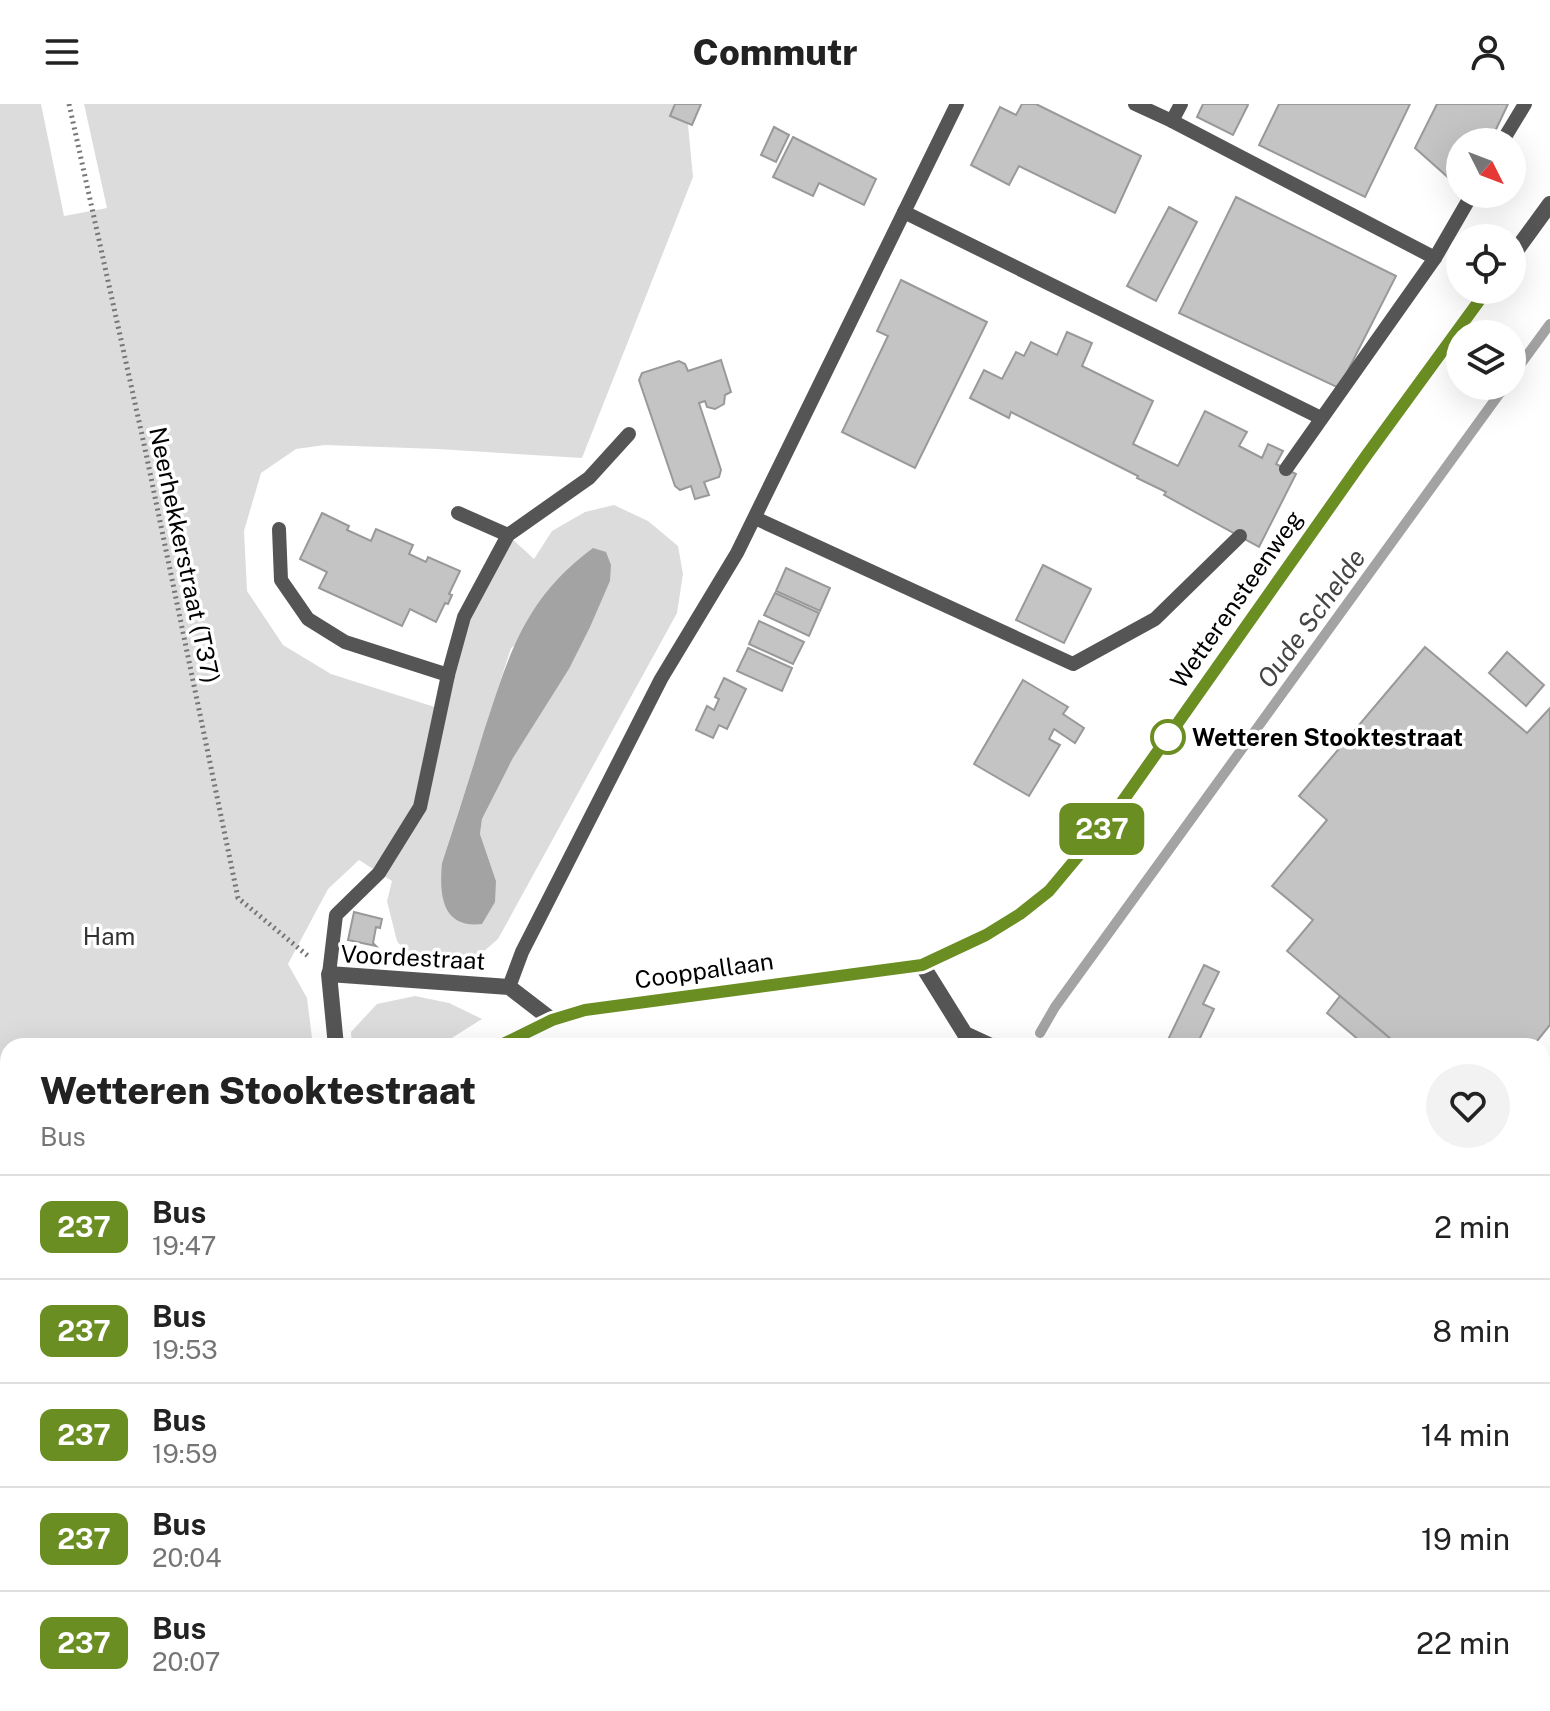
<!DOCTYPE html>
<html lang="en">
<head>
<meta charset="utf-8">
<style>
	:root { --surface:#fff; --page:#f2f2f2; --text:#222; --muted:#767676; --line:#e0e0e0 }
	body { margin:0; font-family:"Public Sans",sans-serif; background:var(--page); color:var(--text); height:100vh; display:flex; flex-direction:column; font-size:30px; white-space:nowrap }
	* { box-sizing:border-box; margin:0 }
	p { font-size:26px; color:var(--muted) }
	.icon { flex:none; width:44px; height:44px; fill:none; stroke:currentColor; stroke-width:2; stroke-linecap:round; stroke-linejoin:round }
	.map { position:relative; flex:1; overflow:hidden }
	.panel { position:absolute; left:0px; top:934px; width:1550px; height:674px; display:flex; flex-direction:column; background:var(--surface); border-radius:24px 24px 0 0; box-shadow:0 8px 32px #0002 }
	.panel>* { flex:none }
	.badge { padding:0 16px; border-radius:12px; font-size:28px; line-height:52px }
	.needle { width:52px; rotate:132deg }
	.controls { position:absolute; left:1446px; top:24px; display:grid; gap:16px }
	.controls a { display:grid; place-items:center; width:80px; height:80px; border-radius:50%; background:var(--surface); box-shadow:0 8px 32px #0002; font-size:40px }
	.map>.badge { position:absolute; translate:-50% -50%; box-shadow:0 0 0 4px #fff }
	.round { display:grid; place-items:center; flex:none; width:84px; height:84px; border-radius:42px; background:var(--page) }
	.overview { display:flex; align-items:center; justify-content:space-between; height:136px; padding:0 40px }
	h1 { font-size:38px; font-weight:800; line-height:60px }
	ul { padding:0; list-style:none }
	li { display:flex; align-items:center; gap:24px; height:104px; padding:0 40px; border-top:2px solid var(--line) }
	li div { flex:1 }
	li b { display:block; font-size:30px }
	li em { font-style:normal }
	li .badge { min-width:88px; font-weight:700; text-align:center }
	header { display:flex; justify-content:space-between; align-items:center; height:104px; padding:0 40px; background:var(--surface); font-size:36px; font-weight:800 }
	.map>svg:first-child { display:block }
</style>
</head>
<body>
<header><svg class="icon" aria-label="menu" viewBox="0 0 24 24"><path d="M4 6h16M4 12h16M4 18h16"/></svg>Commutr<svg class="icon" aria-label="person" viewBox="0 0 24 24"><circle cx="12" cy="8" r="4"/><path d="M4 21q1-7 8-7t8 7"/></svg></header>
<div class="map">
<svg width="1550" height="1607" viewBox="0 0 1550 1607">
	<rect width="100%" height="100%" fill="#fff"/>
	<g fill="#dcdcdc" fill-rule="evenodd">
		<path d="M 0,0 L 41,0 L 64,112 L 107,104 L 84,0 L 686,0 L 693,73 L 582,354 L 438,345 L 325,341 L 296,345 L 261,369 L 244,427 L 247,487 L 283,541 L 331,570 L 441,605 L 464,513 L 508,431 L 534,455 L 552,427 L 585,408 L 614,401 L 648,417 L 678,442 L 683,470 L 677,509 L 498,835 L 469,860 L 446,865 L 410,854 L 397,837 L 387,797 L 392,777 L 359,756 L 328,785 L 288,860 L 307,894 L 313,942 L 8,942 L 8,1600 L 186,1600 L 184,1607 L 0,1607 ZM 610,477 L 569,565 L 513,654 L 482,715 L 480,730 L 496,777 L 442,759 L 511,544 Z"/>
		<polygon points="415,892 449,899 482,915 439,942 352,942 351,928 377,900"/>
		<polygon points="1542,1079 1550,1085 1550,1166 1542,1162"/>
		<polygon points="619,1600 794,1600 792,1607 616,1607"/>
	</g>
	<path fill="#a3a3a3" d="M 593,444 L 606,448 L 611,461 L 610,477 L 590,523 L 569,565 L 513,654 L 482,715 L 480,730 L 496,777 L 495,798 L 482,820 C 442,825 439,791 442,759 C 456,716 470,673 483,630 C 509,551 523,496 593,444 Z"/>
	<g fill="none" stroke-linecap="round" stroke-linejoin="round">
		<g stroke="#a3a3a3" stroke-width="10">
			<polyline points="1512,272 1550,220"/>
			<polyline points="1040,929 1055,903 1505,282"/>
			<polyline points="1542,1249 1550,1252"/>
			<polyline points="879,1607 882,1600"/>
		</g>
	</g>
	<g fill="#c4c4c4" stroke="#999" stroke-width="2">
		<polygon points="675,0 701,0 692,21 670,12"/>
		<polygon points="1022,0 1036,0 1141,52 1115,109 1019,62 1009,81 971,61 1000,3 1016,11"/>
		<polygon points="1203,0 1246,0 1248,1 1233,31 1197,13"/>
		<polygon points="1279,0 1410,0 1365,93 1259,41"/>
		<polygon points="1437,0 1508,0 1490,38 1460,38 1460,84 1415,44"/>
		<polygon points="774,23 789,31 776,58 761,51"/>
		<polygon points="793,33 876,75 864,101 819,79 813,92 773,73"/>
		<polygon points="1236,93 1396,172 1339,284 1179,209"/>
		<polygon points="1169,103 1197,118 1156,197 1127,182"/>
		<polygon points="901,176 987,218 915,364 842,328 888,232 877,227"/>
		<polygon points="1067,228 1092,239 1082,262 1153,297 1133,340 1178,362 1205,307 1247,328 1239,342 1262,354 1268,340 1283,347 1276,360 1296,370 1259,443 1164,391 1166,388 1137,374 1138,372 1011,308 1009,314 970,294 984,266 1002,275 1016,248 1024,252 1031,238 1057,251"/>
		<polygon points="721,256 731,288 725,291 724,300 715,305 707,303 705,297 699,299 721,366 719,373 704,378 709,391 695,395 691,382 680,386 675,382 639,276 642,269 679,257 685,260 688,267"/>
		<polygon points="322,409 349,422 347,426 371,437 376,425 413,441 409,450 426,458 428,453 460,467 449,490 452,491 448,500 445,499 436,518 410,505 402,522 319,484 327,468 300,455"/>
		<polygon points="1043,461 1091,485 1064,539 1016,516"/>
		<polygon points="786,464 830,484 820,507 776,487"/>
		<polygon points="775,489 819,509 809,532 764,511"/>
		<polygon points="759,517 804,538 793,560 749,540"/>
		<polygon points="1425,543 1527,629 1550,604 1550,921 1533,942 1399,942 1287,847 1313,816 1272,782 1327,716 1299,692"/>
		<polygon points="748,544 792,564 782,587 737,567"/>
		<polygon points="1507,548 1544,581 1526,602 1489,569"/>
		<polygon points="724,574 746,585 727,625 719,621 713,634 696,626 707,602 714,606 719,595 715,593"/>
		<polygon points="1023,576 1068,603 1063,610 1084,624 1075,639 1054,625 1049,635 1060,641 1029,692 974,660"/>
		<polygon points="354,808 382,815 380,824 376,823 373,839 376,842 348,836"/>
		<polygon points="1204,861 1219,868 1203,900 1214,905 1198,938 1206,942 1165,942"/>
		<polygon points="1340,892 1399,942 1366,942 1327,909"/>
		<polygon points="1542,1288 1550,1292 1550,1459 1542,1455"/>
		<polygon points="275,1600 320,1600 337,1607 283,1607 274,1603"/>
		<polygon points="941,1600 1230,1600 1227,1607 938,1607"/>
		<polygon points="1335,1600 1461,1600 1476,1607 1351,1607"/>
	</g>
	<g fill="none" stroke-linecap="round" stroke-linejoin="round">
		<polyline stroke="#777" stroke-width="5" stroke-dasharray="2 4" stroke-linecap="butt" points="69,0 144,340 238,794 308,852"/>
		<g stroke="#555" stroke-width="14">
			<polyline points="1135,0 1172,17 1181,0"/>
			<polyline points="1172,17 1435,154"/>
			<polyline points="1502,38 1525,0"/>
			<polyline points="904,108 1321,314"/>
			<polyline points="1286,365 1435,154 1472,90"/>
			<polyline points="458,409 508,431"/>
			<polyline points="755,414 1073,560 1155,515 1240,432"/>
			<polyline points="279,425 281,476 308,515 345,538 448,571 464,513 508,431 589,374 629,330"/>
			<polyline points="329,870 336,811 379,769 420,703 448,571"/>
			<polyline points="509,883 522,848 661,575 737,449 957,0"/>
		</g>
		<g stroke="#555" stroke-width="16">
			<polyline points="922,861 965,930 991,942"/>
			<polyline points="336,942 329,870 509,883 552,916"/>
			<polyline points="1542,1200 1550,1203"/>
			<polyline points="812,1607 814,1600"/>
		</g>
		<g stroke="#555" stroke-width="16">
			<polyline points="1512,152 1550,100"/>
			<polyline points="499,942 552,916 585,906 922,861 986,831 1020,810 1049,787 1115,708 1366,352 1487,186"/>
			<polyline points="226,1607 228,1600"/>
		</g>
	</g>
	<g fill="none" stroke-linecap="round" stroke-linejoin="round">
		<defs>
			<polyline id="line" points="499,942 552,916 585,906 922,861 986,831 1020,810 1049,787 1115,708 1366,352 1487,186"/>
		</defs>
		<use href="#line" stroke="#fff" stroke-width="18"/>
		<use href="#line" stroke="#6b8e23" stroke-width="12"/>
	</g>
	<circle fill="#fff" stroke="#6b8e23" stroke-width="4" cx="1168" cy="633" r="16"/>
	<g text-anchor="middle" dominant-baseline="central" stroke-width="7" stroke-linejoin="round" paint-order="stroke">
		<g font-size="24" fill="#000" stroke="#fff">
			<text transform="translate(185 451) rotate(78)">Neerhekkerstraat (T37)</text>
			<text transform="translate(1236 495) rotate(-55)">Wetterensteenweg</text>
			<text transform="translate(413 853) rotate(3)">Voordestraat</text>
			<text transform="translate(704 866) rotate(-8)">Cooppallaan</text>
		</g>
		<g font-size="24" font-weight="bold" fill="#000" stroke="#fff" text-anchor="start">
			<text x="1192" y="633">Wetteren Stooktestraat</text>
		</g>
		<g font-size="24" fill="#333" stroke="#fff">
			<text x="109" y="832">Ham</text>
		</g>
		<g font-size="26" font-style="italic" fill="#444" stroke="#fff">
			<text transform="translate(1311 514) rotate(-54)">Oude Schelde</text>
		</g>
	</g>
</svg>
<div class="controls">
<a><svg class="needle" viewBox="-14 -14 28 28"><path d="M0-13l5 13h-10z" fill="#e53935"/><path d="M0 13l5-13h-10z" fill="#767676"/></svg></a>
<a><svg class="icon" aria-label="locate" viewBox="0 0 24 24"><circle cx="12" cy="12" r="6"/><path d="M12 2v4M12 18v4M2 12h4M18 12h4"/></svg></a>
<a><svg class="icon" aria-label="layers" viewBox="0 0 24 24"><path d="M12 4l9 5-9 5-9-5zM3 14l9 5 9-5"/></svg></a>
</div>
<b class="badge" style="left:1102px;top:725px;background:#6b8e23;color:#fff">237</b>
<section class="panel">
<div class="overview"><div><h1>Wetteren Stooktestraat</h1><p>Bus</p></div><a class="round"><svg class="icon" aria-label="heart" viewBox="0 0 24 24"><path d="M12 20l-8-8c-3-5 5-10 8-4 3-6 11-1 8 4z"/></svg></a></div>
<ul>
<li><span class="badge" style="background:#6b8e23;color:#fff">237</span><div><b>Bus</b><p>19:47</p></div><em>2 min</em></li>
<li><span class="badge" style="background:#6b8e23;color:#fff">237</span><div><b>Bus</b><p>19:53</p></div><em>8 min</em></li>
<li><span class="badge" style="background:#6b8e23;color:#fff">237</span><div><b>Bus</b><p>19:59</p></div><em>14 min</em></li>
<li><span class="badge" style="background:#6b8e23;color:#fff">237</span><div><b>Bus</b><p>20:04</p></div><em>19 min</em></li>
<li><span class="badge" style="background:#6b8e23;color:#fff">237</span><div><b>Bus</b><p>20:07</p></div><em>22 min</em></li>
</ul>
</section>
</div>
</body>
</html>
